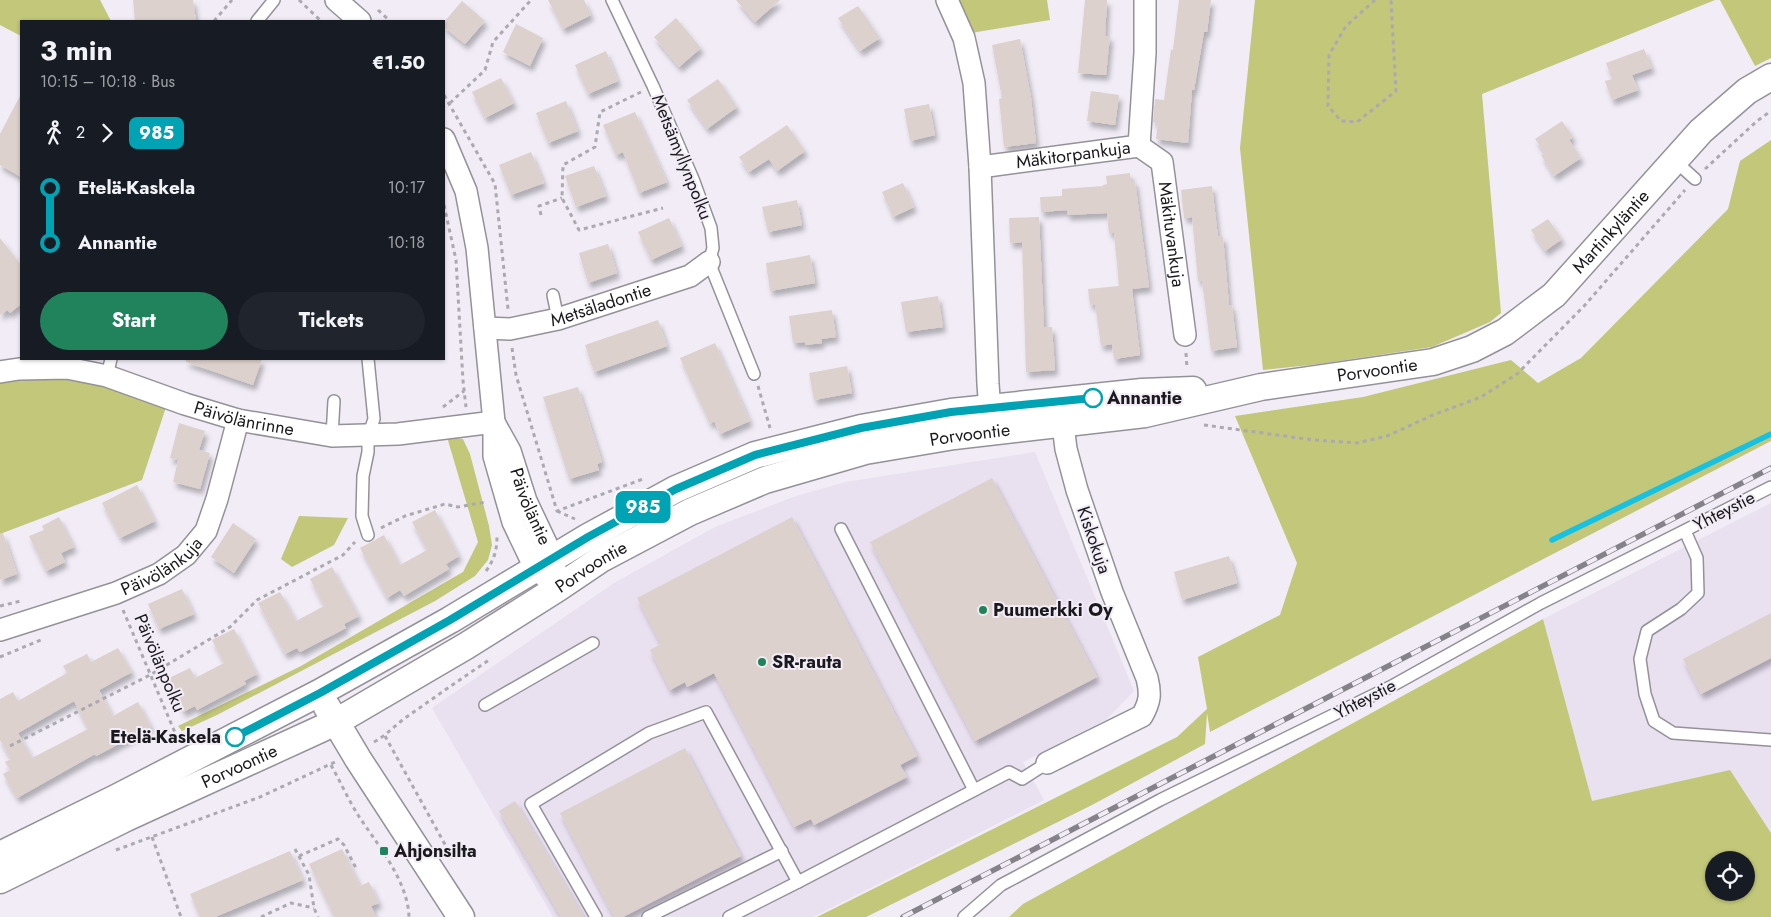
<!DOCTYPE html>
<html lang="en">
<head>
<meta charset="utf-8">
<style>
	:root { --surface:#171b24; --page:#20242c; --text:#f1f3f6; --muted:#9ea1a6; --accent:#21835b }
	body { margin:0; font-family:Jost,sans-serif; background:var(--page); color:var(--text); height:100vh; display:flex; flex-direction:column; font-size:19px; white-space:nowrap }
	* { box-sizing:border-box; margin:0 }
	p { font-size:16px; color:var(--muted) }
	.icon { flex:none; width:28px; height:28px; fill:none; stroke:currentColor; stroke-width:2; stroke-linecap:round; stroke-linejoin:round }
	.map { position:relative; flex:1; overflow:hidden }
	.details { position:absolute; left:20px; top:20px; width:425px; height:340px; display:flex; flex-direction:column; background:var(--surface); border-radius:0px; box-shadow:0 1px 4px #0004 }
	.details>* { flex:none }
	.badge { padding:0 10px; border-radius:8px; font-size:18px; line-height:32px }
	.buttons { position:absolute; left:1705px; top:851px; display:grid; gap:10px }
	.buttons a { display:grid; place-items:center; width:50px; height:50px; border-radius:50%; background:var(--surface); box-shadow:0 1px 4px #0004; font-size:25px }
	.map>.badge { position:absolute; translate:-50% -50%; box-shadow:0 0 0 2px #fff }
	.legs { display:flex; align-items:center; gap:8px; height:55px; padding:0 20px; font-size:16px }
	.legs p { margin-inline-start:auto }
	.summary { display:flex; align-items:center; justify-content:space-between; height:85px; padding:0 20px }
	h1 { font-size:28px; font-weight:700; line-height:38px }
	.action { display:flex; gap:10px; margin-top:auto; padding:10px 20px }
	.action a { flex:1; height:58px; border-radius:30px; background:var(--accent); color:#fff; font-size:20px; font-weight:700; line-height:58px; text-align:center }
	.action a+a { background:var(--page); color:var(--text) }
	ul { padding:0 20px; list-style:none }
	li { display:flex; align-items:center; gap:18px; height:55px; font-size:19px }
	li i { display:grid; place-items:center; width:8px; height:100%; margin:0 6px; background:currentColor }
	li i::after { content:''; width:12px; height:12px; margin:-6px; border:4px solid; border-radius:50%; background:var(--surface) }
	li p { margin-inline-start:auto }
	li:first-child i { background:linear-gradient(#0000 50%,currentColor 0) }
	li:last-child i { background:linear-gradient(currentColor 50%,#0000 0) }
	.map>svg:first-child { display:block }
</style>
</head>
<body>
<div class="map">
<svg width="1771" height="917" viewBox="0 0 1771 917">
	<defs>
		<filter id="shadow"><feDropShadow dx="3" dy="5.5" stdDeviation="2.5" flood-color="#0004"/></filter>
	</defs>
	<rect width="100%" height="100%" fill="#f1ecf6"/>
	<g fill="#e9e0f0">
		<polygon points="1035,452 1134,691 1107,719 1023,762 1044,800 813,917 553,917 432,708 614,583 715,527 796,496 846,482"/>
		<polygon points="1771,503 1771,833 1730,770 1592,802 1543,619"/>
	</g>
	<g fill="#c2c779" fill-rule="evenodd">
		<polygon points="0,0 100,0 111,21 21,21 21,36 0,25"/>
		<polygon points="957,0 1047,0 1050,20 971,33"/>
		<polygon points="1255,0 1715,0 1482,94 1501,313 1490,322 1432,347 1319,364 1263,370 1240,148"/>
		<polygon points="1720,0 1771,0 1771,58 1755,66"/>
		<polygon points="1771,140 1771,441 1210,732 1207,713 1205,744 1092,805 866,917 817,917 1177,737 1207,709 1198,657 1280,615 1297,563 1235,416 1363,397 1511,360 1538,383 1581,358 1728,209 1740,161"/>
		<polygon points="18,378 69,378 115,387 166,407 142,480 0,534 0,381"/>
		<polygon points="447,437 463,439 470,454 489,526 492,545 488,560 475,576 435,601 217,715 182,731 178,726 301,666 463,572 478,542"/>
		<polygon points="299,516 348,518 334,545 292,567 281,559"/>
		<path d="M 1543,619 L 1592,801 L 1730,770 L 1771,833 L 1771,917 L 1009,917 L 1023,904 ZM 1714,860 L 1746,860 L 1746,892 L 1714,892 Z"/>
	</g>
	<g fill="none" stroke-linecap="round" stroke-linejoin="round">
		<polyline stroke="#17c1e1" stroke-width="5.5" points="1552,540 1771,434"/>
	</g>
	<g fill="#dcd1cc" fill-rule="evenodd" filter="url(#shadow)">
		<polygon points="133,0 193,0 196,21 135,21"/>
		<polygon points="548,0 584,0 591,15 563,29"/>
		<polygon points="736,0 780,0 755,22"/>
		<polygon points="1085,0 1107,0 1105,36 1110,36 1106,75 1078,73"/>
		<polygon points="1179,0 1211,0 1207,32 1204,32 1194,90 1192,90 1188,143 1156,139 1158,122 1153,122 1155,99 1164,100 1171,49 1173,50"/>
		<polygon points="462,1 485,21 465,44 444,27 444,22"/>
		<polygon points="858,6 880,38 860,51 838,18"/>
		<polygon points="676,18 701,48 679,67 654,37"/>
		<polygon points="516,24 543,38 530,66 503,52"/>
		<polygon points="1020,39 1031,98 1036,143 1004,147 999,99 1002,98 992,45"/>
		<polygon points="1644,49 1652,68 1632,75 1638,90 1612,100 1605,81 1612,79 1606,63"/>
		<polygon points="606,51 618,81 588,94 575,65"/>
		<polygon points="501,78 514,103 485,118 472,92"/>
		<polygon points="718,79 737,107 707,129 687,100"/>
		<polygon points="1091,91 1119,95 1115,125 1087,121"/>
		<polygon points="21,94 21,177 0,165 0,134"/>
		<polygon points="566,101 578,131 548,143 536,113"/>
		<polygon points="929,104 935,135 910,141 904,109"/>
		<polygon points="635,112 667,182 639,193 623,152 616,155 603,125"/>
		<polygon points="1562,121 1573,137 1569,140 1581,158 1554,176 1541,155 1545,153 1535,139"/>
		<polygon points="787,125 805,151 777,171 769,159 749,172 739,157"/>
		<polygon points="531,152 544,183 511,195 499,165"/>
		<polygon points="594,166 606,196 576,207 565,176"/>
		<polygon points="1130,173 1131,181 1135,181 1149,287 1132,289 1140,355 1114,359 1112,344 1101,346 1095,304 1090,305 1088,289 1119,286 1114,233 1109,233 1107,213 1067,215 1067,210 1041,212 1040,197 1062,196 1062,189 1103,186 1103,185 1107,184 1106,176"/>
		<polygon points="903,183 914,207 893,217 882,192"/>
		<polygon points="1212,186 1218,237 1223,236 1229,305 1232,305 1237,347 1211,351 1202,281 1198,281 1192,217 1184,218 1181,190"/>
		<polygon points="797,200 802,225 768,232 762,207"/>
		<polygon points="1039,217 1044,327 1052,327 1055,370 1026,372 1022,242 1010,243 1009,218"/>
		<polygon points="669,218 682,246 651,260 638,232"/>
		<polygon points="1548,219 1562,239 1545,251 1531,230"/>
		<polygon points="0,238 21,265 21,304 10,313 7,310 0,315"/>
		<polygon points="608,244 617,273 588,283 579,253"/>
		<polygon points="810,255 815,283 770,291 766,263"/>
		<polygon points="938,296 943,327 906,332 901,302"/>
		<polygon points="832,310 836,337 821,339 822,343 805,345 805,342 793,343 789,316"/>
		<polygon points="658,320 667,346 594,372 585,345"/>
		<polygon points="715,343 750,421 720,434 714,421 710,424 680,358"/>
		<polygon points="186,359 262,359 253,385 186,362"/>
		<polygon points="847,366 852,393 814,400 809,373"/>
		<polygon points="578,387 602,462 597,464 599,470 569,479 543,397"/>
		<polygon points="179,423 205,431 199,450 210,453 200,489 173,482 178,460 170,458"/>
		<polygon points="992,478 1097,677 975,741 870,542"/>
		<polygon points="137,485 155,521 120,538 102,503"/>
		<polygon points="435,510 459,556 446,564 449,569 404,596 400,590 387,598 360,548 384,535 400,565 427,550 412,522"/>
		<polygon points="59,517 74,547 61,553 65,562 46,571 29,536 44,530 42,526"/>
		<polygon points="792,517 917,756 900,765 907,777 814,825 811,819 794,827 714,673 687,687 685,682 670,690 650,650 661,644 637,598"/>
		<polygon points="233,523 256,539 234,573 211,557"/>
		<polygon points="3,533 17,574 0,580 0,534"/>
		<polygon points="1229,556 1237,583 1182,600 1174,572"/>
		<polygon points="332,567 359,616 344,624 346,628 300,652 297,648 285,654 258,603 280,592 296,621 324,606 310,579"/>
		<polygon points="182,589 194,614 159,629 148,604"/>
		<polygon points="1771,613 1771,658 1701,694 1683,659"/>
		<polygon points="234,629 257,674 244,681 246,684 210,703 197,710 195,706 183,712 167,679 190,668 195,678 224,663 212,640"/>
		<path d="M 118,648 L 132,672 L 99,690 L 113,716 L 138,702 L 151,727 L 96,756 L 95,754 L 17,798 L 3,774 L 10,770 L 5,762 L 11,759 L 0,740 L 0,699 L 13,692 L 18,701 L 67,673 L 63,666 L 87,654 L 91,662 ZM 74,701 L 88,729 L 32,758 L 18,733 Z"/>
		<polygon points="685,748 741,856 623,917 614,917 560,813"/>
		<polygon points="515,801 584,917 561,917 499,811"/>
		<polygon points="342,849 360,886 369,882 379,903 371,906 376,917 334,917 309,864"/>
		<polygon points="290,851 303,880 215,917 200,917 190,894"/>
	</g>
	<g fill="none" stroke-linecap="round" stroke-linejoin="round">
		<defs>
			<g id="service">
				<polyline points="612,0 653,86 693,179 711,228 713,248 709,262 754,374"/>
				<polyline points="257,21 274,0"/>
				<polyline points="1674,160 1695,179"/>
				<polyline points="553,295 558,319"/>
				<polyline points="107,376 111,359"/>
				<polyline points="332,436 334,401"/>
				<polyline points="841,529 974,790"/>
				<polyline points="1685,531 1697,558 1698,593 1681,609 1647,631 1640,659 1645,694 1654,721 1673,733 1771,740"/>
				<polyline points="368,535 362,516 363,476 368,452 368,436 374,419 368,359"/>
				<polyline points="485,705 593,643"/>
				<polyline points="596,917 531,804 649,733 706,712 798,882 1009,772 1022,779 1047,763"/>
				<polyline points="648,917 782,851"/>
				<polyline points="729,917 798,882"/>
				<polyline points="964,917 1001,885 1160,800 1390,687 1541,603 1771,487"/>
			</g>
			<g id="minor">
				<polyline points="336,0 360,21"/>
				<polyline points="947,0 964,38 974,83 980,167 988,384 991,424"/>
				<polyline points="444,139 466,191 477,248 494,422 494,456 513,522 535,568 558,588"/>
				<path id="s1" d="M 1139,146 L 1162,162 L 1185,335"/>
				<path id="s2" d="M 980,167 L 1139,146 L 1145,53 L 1145,0"/>
				<path id="s3" d="M 485,328 L 510,329 L 558,319 L 690,276 L 709,262"/>
				<path id="s4" d="M 0,372 L 19,369 L 67,368 L 107,376 L 185,404 L 238,420 L 332,436 L 398,434 L 494,422"/>
				<path id="s5" d="M 495,424 L 510,451 L 526,501 L 553,558 L 556,574"/>
				<path id="s6" d="M 0,630 L 116,593 L 159,574 L 186,555 L 206,531 L 217,499 L 238,420"/>
				<path d="M 1047,763 L 1142,716 C 1150,702 1151,694 1147,678 L 1112,592 L 1077,490 L 1066,449 L 1061,409"/>
			</g>
			<g id="tertiary">
				<polyline points="327,707 358,759 461,917"/>
				<polyline points="0,855 116,798 319,693 450,620 588,537 676,489 755,455 861,428 951,412 1142,392 1193,390"/>
				<path id="s7" d="M 0,880 L 126,818 L 336,722 L 466,646 L 558,588 L 601,559 L 690,512 L 765,480 L 865,451 L 954,436 L 1145,414 L 1261,387 L 1433,362 L 1472,349 L 1505,332 L 1554,295 L 1701,131 L 1747,91 L 1771,77"/>
			</g>
		</defs>
		<use href="#service" stroke="#959199" stroke-width="14"/>
		<use href="#minor" stroke="#959199" stroke-width="24"/>
		<use href="#tertiary" stroke="#959199" stroke-width="29"/>
		<g stroke="#ada9b1" stroke-width="3" stroke-dasharray="4 4" stroke-linecap="butt">
			<polyline points="299,0 321,21"/>
			<polyline points="1375,0 1346,26 1329,55 1328,106 1341,121 1357,122 1396,91 1391,0"/>
			<polyline points="378,10 390,21"/>
			<polyline points="214,21 232,0"/>
			<polyline points="641,92 600,112 595,147 563,165 562,198 579,230 663,208"/>
			<polyline points="444,95 495,184 508,309"/>
			<polyline points="450,103 485,70 493,42 531,0"/>
			<polyline points="1705,169 1757,121 1771,111"/>
			<polyline points="444,205 456,260 463,381 466,407"/>
			<polyline points="541,215 539,206 562,198"/>
			<polyline points="512,348 516,375 557,511 643,479"/>
			<polyline points="1186,353 1187,369"/>
			<polyline points="758,386 770,428"/>
			<polyline points="443,407 464,391"/>
			<polyline points="1204,425 1314,440 1357,443 1387,436 1433,415 1481,397 1517,374 1585,305 1685,190"/>
			<polyline points="557,511 575,519"/>
			<polyline points="381,528 405,516 445,504 458,507 486,502"/>
			<path d="M 486,571 C 494,560 497,550 497,537"/>
			<polyline points="0,606 21,601"/>
			<polyline points="123,610 179,742"/>
			<polyline points="0,657 43,639"/>
			<polyline points="385,736 453,859"/>
			<path d="M 374,742 C 387,735 396,724 408,716 C 435,697 462,678 489,660"/>
			<polyline points="10,746 150,675 230,627 257,600 343,555 355,542"/>
			<path d="M 331,765 C 340,781 348,799 358,815 C 377,844 408,881 409,917"/>
			<polyline points="152,837 181,917"/>
			<polyline points="295,849 309,875 314,908 318,917"/>
			<polyline points="116,850 260,797 335,762"/>
			<polyline points="299,856 338,839 344,845 357,870"/>
			<polyline points="261,917 291,903 314,908"/>
		</g>
		<use href="#service" stroke="#fff" stroke-width="11"/>
		<use href="#minor" stroke="#fff" stroke-width="21"/>
		<use href="#tertiary" stroke="#fff" stroke-width="26"/>
		<defs>
			<polyline id="rail" points="903,917 1771,468"/>
		</defs>
		<use href="#rail" stroke="#868289" stroke-width="5.5"/>
		<use href="#rail" stroke="#f1ecf6" stroke-width="4" stroke-dasharray="11" stroke-linecap="butt"/>
	</g>
	<g fill="none" stroke-linecap="round" stroke-linejoin="round">
		<defs>
			<polyline id="line-1" points="235,737 320,693 450,620 588,537 676,489 755,455 861,428 951,412 1093,398"/>
		</defs>
		<use href="#line-1" stroke="#fff" stroke-width="11"/>
		<use href="#line-1" stroke="#00a3b4" stroke-width="8"/>
	</g>
	<g fill="#fff" stroke="#00a3b4" stroke-width="2.5">
		<circle cx="1093" cy="398" r="9"/>
		<circle cx="235" cy="737" r="9"/>
	</g>
	<g fill="#21835b" stroke="#f1ecf6" stroke-width="2">
		<circle cx="983" cy="610" r="5"/>
		<circle cx="762" cy="662" r="5"/>
		<rect x="379" y="846" width="10" height="10" rx="2.5"/>
	</g>
	<g text-anchor="middle" dominant-baseline="central" stroke-width="4" stroke-linejoin="round" paint-order="stroke">
		<g font-size="18" fill="#1b191d" stroke="#f1ecf6">
			<text stroke="none"><textPath href="#s2" startOffset="94">Mäkitorpankuja</textPath></text>
			<text transform="translate(682 157) rotate(68)">Metsämyllynpolku</text>
			<text stroke="none"><textPath href="#s7" startOffset="1769">Martinkyläntie</textPath></text>
			<text stroke="none"><textPath href="#s1" startOffset="101">Mäkituvankuja</textPath></text>
			<text stroke="none"><textPath href="#s3" startOffset="119">Metsäladontie</textPath></text>
			<text stroke="none"><textPath href="#s7" startOffset="1488">Porvoontie</textPath></text>
			<text stroke="none"><textPath href="#s4" startOffset="252">Päivölänrinne</textPath></text>
			<text stroke="none"><textPath href="#s7" startOffset="1075">Porvoontie</textPath></text>
			<text stroke="none"><textPath href="#s5" startOffset="90">Päivöläntie</textPath></text>
			<text transform="translate(1724 511) rotate(-27)">Yhteystie</text>
			<text transform="translate(1094 540) rotate(71)">Kiskokuja</text>
			<text stroke="none"><textPath href="#s6" startOffset="175">Päivölänkuja</textPath></text>
			<text stroke="none"><textPath href="#s7" startOffset="670">Porvoontie</textPath></text>
			<text transform="translate(160 663) rotate(67)">Päivölänpolku</text>
			<text transform="translate(1365 699) rotate(-27)">Yhteystie</text>
			<text stroke="none"><textPath href="#s7" startOffset="265">Porvoontie</textPath></text>
		</g>
		<g font-size="18" font-weight="bold" fill="#1b191d" stroke="#f1ecf6" text-anchor="start">
			<text x="1107" y="398">Annantie</text>
			<text x="221" y="737" text-anchor="end">Etelä-Kaskela</text>
		</g>
		<g font-size="18" font-weight="bold" fill="#1b191d" stroke="#f1ecf6" text-anchor="start">
			<text x="993" y="610">Puumerkki Oy</text>
			<text x="772" y="662">SR-rauta</text>
			<text x="394" y="851">Ahjonsilta</text>
		</g>
	</g>
</svg>
<div class="buttons">
<a><svg class="icon" aria-label="locate" viewBox="0 0 24 24"><circle cx="12" cy="12" r="6"/><path d="M12 2v4M12 18v4M2 12h4M18 12h4"/></svg></a>
</div>
<b class="badge" style="left:643px;top:507px;background:#00a3b4;color:#fff">985</b>
<section class="details">
<div class="summary"><div><h1>3 min</h1><p>10:15 – 10:18 · Bus</p></div><b>€1.50</b></div>
<div class="legs"><svg class="icon" aria-label="walk" viewBox="0 0 24 24"><circle cx="13" cy="4" r="2"/><path d="M13 8l-2 6 4 7M11 14l-3 7M7 12l3-4h3l4 4"/></svg>2<svg class="icon" aria-label="forward" viewBox="0 0 24 24"><path d="M9 5l7 7-7 7"/></svg><b class="badge" style="background:#00a3b4;color:#fff">985</b></div>
<ul>
<li><i style="color:#00a3b4"></i><b>Etelä-Kaskela</b><p>10:17</p></li>
<li><i style="color:#00a3b4"></i><b>Annantie</b><p>10:18</p></li>
</ul>
<div class="action"><a>Start</a><a>Tickets</a></div>
</section>
</div>
</body>
</html>
